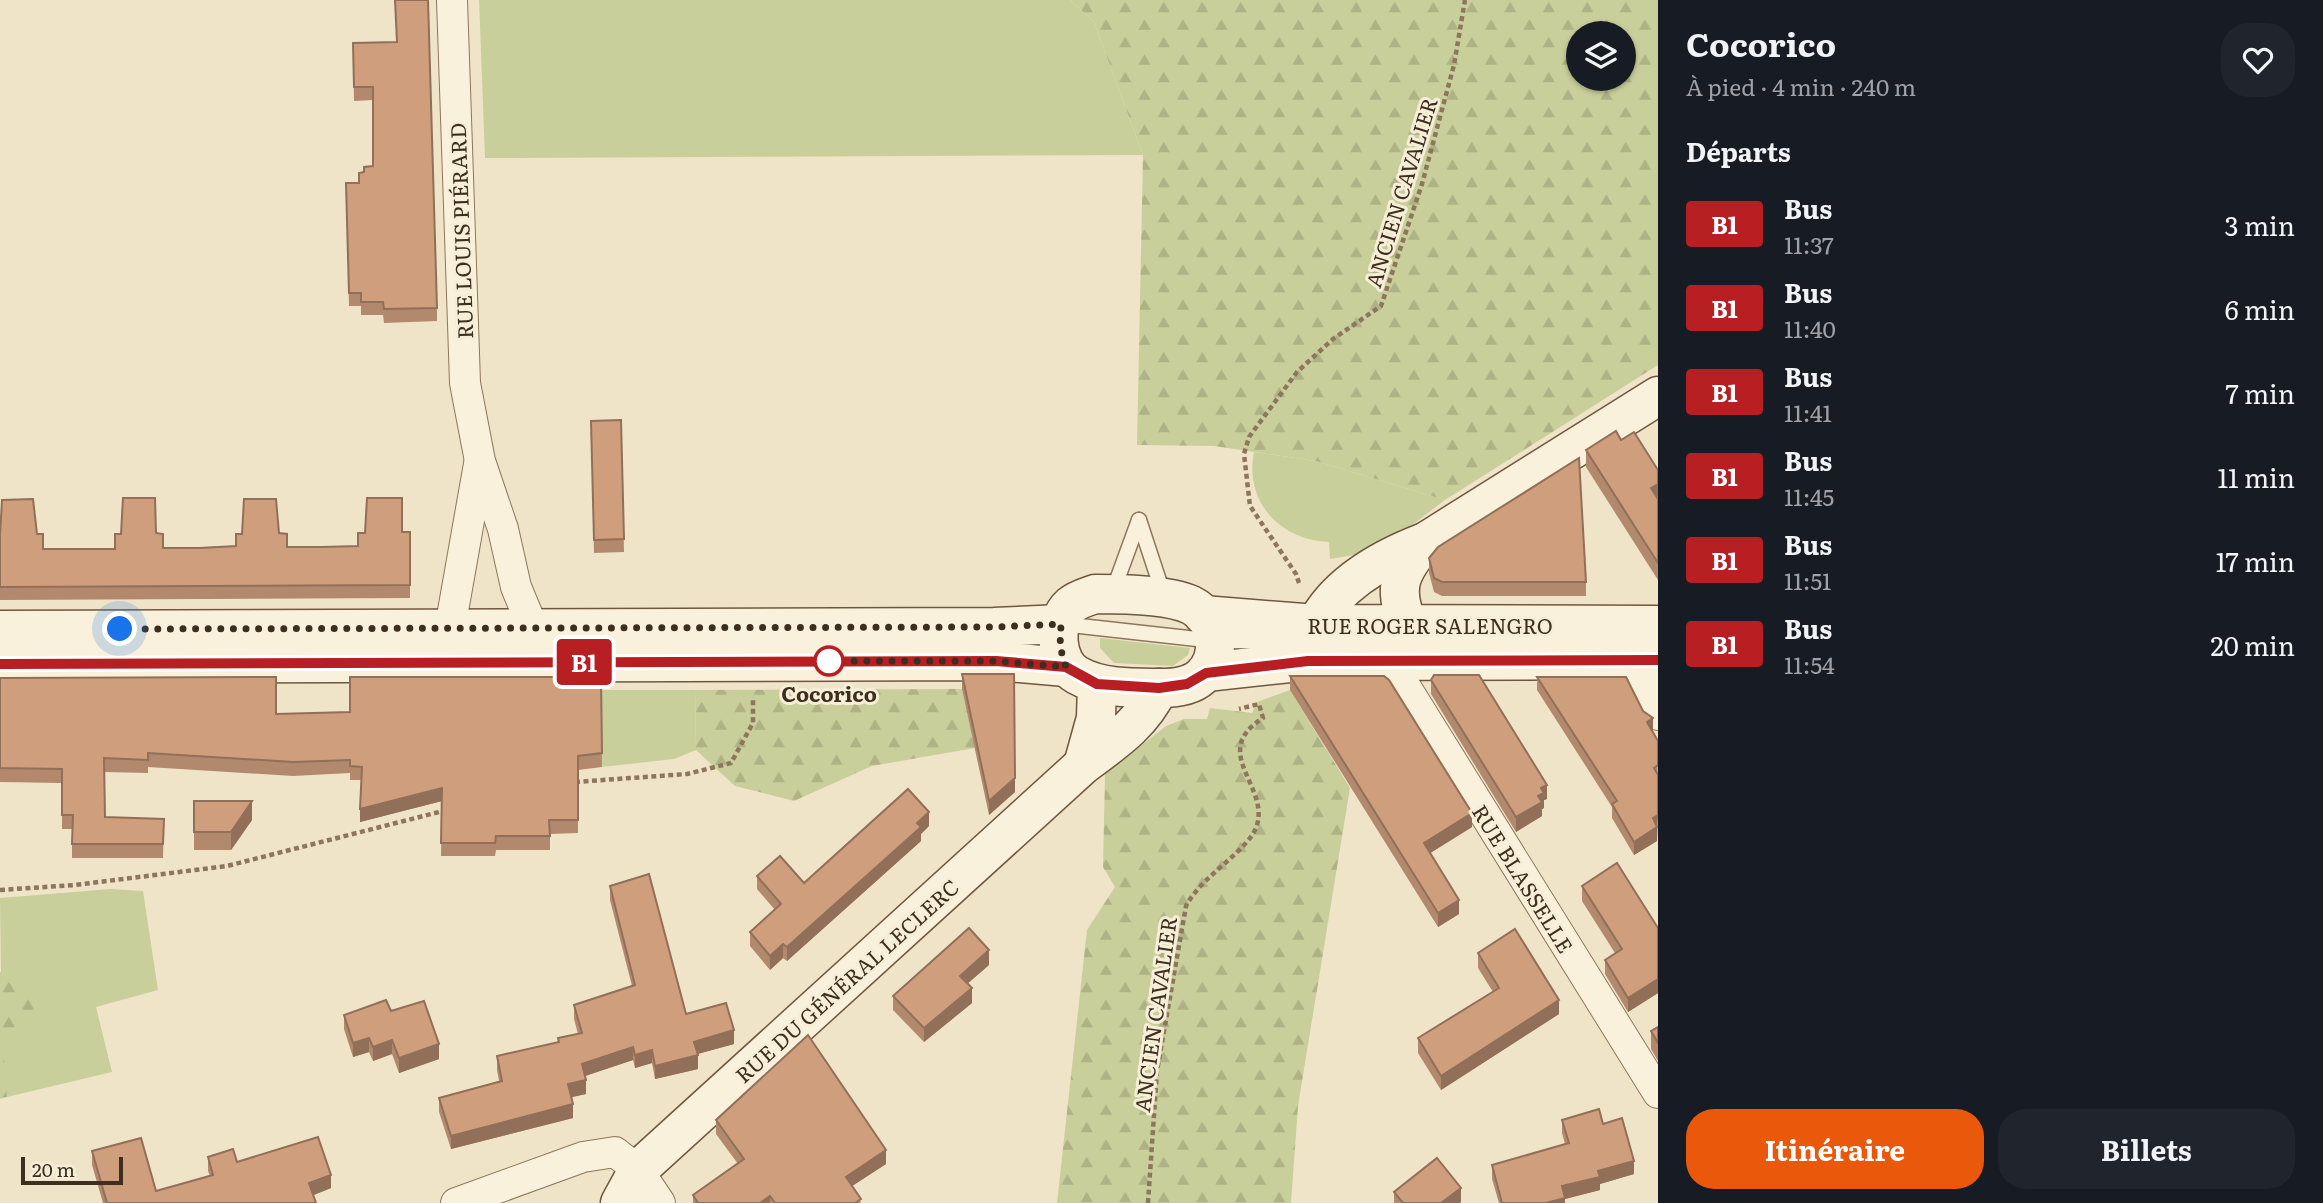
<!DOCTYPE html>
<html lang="fr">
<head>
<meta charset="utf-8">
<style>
	:root { --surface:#171b24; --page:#20242c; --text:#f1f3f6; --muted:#9ea1a6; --accent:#ea580c }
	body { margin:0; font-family:Literata,serif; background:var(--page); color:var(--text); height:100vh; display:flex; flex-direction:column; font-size:26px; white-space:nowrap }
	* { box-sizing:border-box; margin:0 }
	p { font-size:23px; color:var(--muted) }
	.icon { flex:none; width:38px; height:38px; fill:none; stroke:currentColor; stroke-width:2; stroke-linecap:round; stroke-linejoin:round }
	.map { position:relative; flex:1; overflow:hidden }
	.side { display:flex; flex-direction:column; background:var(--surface); width:665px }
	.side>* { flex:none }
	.badge { padding:0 14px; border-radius:5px; font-size:24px; line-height:46px }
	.tools { position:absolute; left:1566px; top:21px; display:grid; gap:14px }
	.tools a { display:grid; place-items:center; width:70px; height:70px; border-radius:50%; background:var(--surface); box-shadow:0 2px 5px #0004; font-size:35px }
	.scale { position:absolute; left:21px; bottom:18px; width:102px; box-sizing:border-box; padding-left:7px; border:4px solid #3d2e20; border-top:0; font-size:19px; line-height:24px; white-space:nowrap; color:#3d2e20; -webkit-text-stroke:5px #f7eed8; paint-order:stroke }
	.you { position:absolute; width:35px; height:35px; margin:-18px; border:5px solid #fff; border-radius:50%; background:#1a73e8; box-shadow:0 0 0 10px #1a73e833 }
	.map>.badge { position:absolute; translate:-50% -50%; box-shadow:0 0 0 4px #fff }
	h2 { padding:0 28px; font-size:26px; line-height:63px }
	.round { display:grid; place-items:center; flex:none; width:74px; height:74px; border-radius:28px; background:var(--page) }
	.summary { display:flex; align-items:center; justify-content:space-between; height:119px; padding:0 28px }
	h1 { font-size:33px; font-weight:700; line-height:52px }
	.action { display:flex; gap:14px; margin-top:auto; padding:14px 28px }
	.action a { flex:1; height:80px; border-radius:28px; background:var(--accent); color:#fff; font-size:28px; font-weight:700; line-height:80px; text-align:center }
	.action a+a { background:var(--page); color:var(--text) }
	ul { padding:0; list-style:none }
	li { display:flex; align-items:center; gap:21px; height:84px; padding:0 28px }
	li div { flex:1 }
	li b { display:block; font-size:26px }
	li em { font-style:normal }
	li .badge { min-width:77px; font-weight:700; text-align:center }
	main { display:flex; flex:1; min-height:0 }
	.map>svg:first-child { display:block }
</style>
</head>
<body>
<main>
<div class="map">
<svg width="1658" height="1203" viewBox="0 0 1658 1203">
	<defs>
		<pattern id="forest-firs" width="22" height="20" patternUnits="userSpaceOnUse" patternTransform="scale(1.75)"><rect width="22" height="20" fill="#c9cf9b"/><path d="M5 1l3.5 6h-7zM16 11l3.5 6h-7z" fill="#aeb285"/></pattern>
	</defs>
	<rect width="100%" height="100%" fill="#f0e4c8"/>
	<g fill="#c9cf9b">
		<polygon points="479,0 1070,0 1094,22 1143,155 485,158"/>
		<path d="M 1254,452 L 1316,461 L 1445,500 L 1378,551 L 1330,559 L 1329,542 C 1280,540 1244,502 1254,452 Z"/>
		<polygon points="1100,638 1190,648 1188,655 1173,666 1114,663 1100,648"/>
		<polygon points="601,690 695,690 696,750 674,759 602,767"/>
		<polygon points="110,889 143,891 158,990 96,1007 112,1072 7,1097 2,1045 0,898"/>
	</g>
	<g fill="url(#forest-firs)" fill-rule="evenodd">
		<path d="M 1070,0 L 1658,0 L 1658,365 L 1445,500 L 1316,461 L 1214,446 L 1137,445 L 1143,155 L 1094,22 ZM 1578,33 L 1624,33 L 1624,79 L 1578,79 Z"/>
		<polygon points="962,689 975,748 872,766 794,801 735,786 696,750 695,690"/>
		<polygon points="1290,690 1350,788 1298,1106 1291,1203 1057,1203 1087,930 1115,887 1103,867 1105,774 1166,726 1184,719 1207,719 1210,708 1252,713 1257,702"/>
		<polygon points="0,972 17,975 39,1018 3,1045 7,1097 0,1099"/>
	</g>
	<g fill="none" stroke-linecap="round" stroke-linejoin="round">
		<defs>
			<g id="lane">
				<polyline points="1139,520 1164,596"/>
				<polyline points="1113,591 1139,520"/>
				<polyline points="1062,624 1215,641 1317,642"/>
			</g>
			<g id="street">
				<polyline points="452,0 465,383 480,461 503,529 516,587 533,628"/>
				<polyline points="450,628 479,464"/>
				<polyline points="1644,660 1643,691 1658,715"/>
				<polyline points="1393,661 1405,686 1658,1093"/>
				<polyline points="456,1203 583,1157 615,1152 638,1170 660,1203"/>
			</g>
			<g id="secondary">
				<path d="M 1095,594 C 1120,594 1168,594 1191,605 C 1217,618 1224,657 1201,677 C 1191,686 1174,688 1161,688 C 1134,688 1101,689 1077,675 C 1055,663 1052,622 1071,605 C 1078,599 1087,597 1095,594 Z"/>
				<polyline points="1203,615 1316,624 1658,625"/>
				<path d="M 1316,624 C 1337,584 1383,558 1425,542 L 1658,396"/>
				<path d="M 1408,625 C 1392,587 1400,572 1425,542"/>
				<polyline points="0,630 994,627 1061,624"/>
				<polyline points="0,664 996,661 1066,667"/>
				<polyline points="1206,672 1309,661 1658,660"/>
				<polyline points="1083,765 1096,718 1097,684"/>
				<path d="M 620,1203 L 638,1170 L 1083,765 C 1114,742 1142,724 1159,688"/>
			</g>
		</defs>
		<use href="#lane" stroke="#8d765c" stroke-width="17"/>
		<use href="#street" stroke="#8d765c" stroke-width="32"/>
		<use href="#secondary" stroke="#6f573f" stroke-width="41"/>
		<g stroke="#8d765c" stroke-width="4.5" stroke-dasharray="5 3.5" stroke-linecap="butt">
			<polyline points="1299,583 1296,574 1250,506 1244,454 1249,437 1297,372 1333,339 1381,306 1422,184 1454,65 1465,0"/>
			<polyline points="575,782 687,774 731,763 753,723 753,697"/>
			<polyline points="0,890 75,885 227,866 447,810"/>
			<path d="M 1148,1203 L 1157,1071 L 1186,906 C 1202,875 1249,851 1257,825 C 1269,785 1209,752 1263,718 L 1259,704 L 1239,709"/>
		</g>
		<use href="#lane" stroke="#faf1dc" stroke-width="14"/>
		<use href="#street" stroke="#faf1dc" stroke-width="30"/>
		<use href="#secondary" stroke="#faf1dc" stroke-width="38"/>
	</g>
	<g fill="#b2896c">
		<polygon points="396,42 437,308 437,321 384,323 383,315 361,315 361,306 349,306 346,183 359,183 364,172 373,166 373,100 354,101 353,43"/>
		<polygon points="621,420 624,552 594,553 591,421"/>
		<polygon points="1621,440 1658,470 1658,580 1586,467 1586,450"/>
		<polygon points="402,532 410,532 410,598 0,600 0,535 37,534 43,549 115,549 156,533 163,548 236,546 279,533 287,547 322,547 358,546"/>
		<polygon points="1429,558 1586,582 1586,596 1442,596 1434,592 1429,573"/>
		<polygon points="962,674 1015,792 989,815 962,689"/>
		<polygon points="1290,676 1472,827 1430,853 1459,914 1438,927 1290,690"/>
		<polygon points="601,677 602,767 578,770 578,833 550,834 550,850 496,850 495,856 441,856 442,801 360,822 361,780 350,780 350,773 293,776 148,767 148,773 104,772 105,817 164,819 163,858 72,858 72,829 62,829 62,783 0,782 0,678 276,714 350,712"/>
		<polygon points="1537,677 1653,731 1658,741 1657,841 1634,855 1612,818 1612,807 1537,690"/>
		<polygon points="1431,680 1547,799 1544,800 1544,808 1542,809 1542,816 1516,832 1431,694"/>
		<polygon points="194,801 252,820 231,850 194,850"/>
		<polygon points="929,826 921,834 921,841 787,961 783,958 770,970 750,946 750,932 775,910 757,889 757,876 804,883"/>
		<polygon points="610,886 686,1014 734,1044 697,1054 698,1069 655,1079 652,1063 635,1068 633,1060 585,1076 586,1094 571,1097 573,1118 451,1149 439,1112 439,1098 499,1081 497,1070 497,1056 558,1043 558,1038 578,1034 574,1019 574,1005 632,986 610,900"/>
		<polygon points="1582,886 1658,928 1658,993 1628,1012 1605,974 1605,960 1615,953 1582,901"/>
		<polygon points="1478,953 1559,1014 1441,1090 1418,1053 1418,1038 1493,992 1478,968"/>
		<polygon points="989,965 967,984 972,1003 924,1042 893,1010 893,996"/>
		<polygon points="391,1011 439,1059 399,1073 392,1054 373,1061 369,1052 353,1057 344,1029 344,1015"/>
		<polygon points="1658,1027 1658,1061 1651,1049 1651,1031"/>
		<polygon points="716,1120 886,1164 852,1186 861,1203 693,1203 693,1195 738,1164 716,1134"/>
		<polygon points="1562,1120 1603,1124 1634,1174 1600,1184 1600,1190 1565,1199 1565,1203 1499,1203 1492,1179 1492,1165 1565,1144 1562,1133"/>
		<polygon points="92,1151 156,1191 210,1176 208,1171 208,1157 237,1162 331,1188 313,1195 316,1203 103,1203 92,1165"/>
		<polygon points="1394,1192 1461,1202 1394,1203"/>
	</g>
	<g fill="#916f58">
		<polygon points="1658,484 1658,501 1651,488"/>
		<polygon points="1653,718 1653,731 1647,735 1647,722"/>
		<polygon points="1015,778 1015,792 989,815 989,801"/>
		<polygon points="1547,785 1547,799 1544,800 1544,808 1542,809 1542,816 1516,832 1516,817 1538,796 1541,788"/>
		<polygon points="442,788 442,801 360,822 360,809"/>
		<polygon points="252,801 252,820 231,850 231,832"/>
		<polygon points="929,812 929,826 921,834 921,841 787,961 787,947"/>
		<polygon points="1472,813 1472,827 1424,857 1424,843"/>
		<polygon points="1658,815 1657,841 1634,855 1634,842 1653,818"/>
		<polygon points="1459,900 1459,914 1438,927 1438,913"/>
		<polygon points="783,944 783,958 770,970 770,956"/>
		<polygon points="989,950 989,965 960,990 960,976"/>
		<polygon points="1658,979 1658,993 1628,1012 1628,998"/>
		<polygon points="972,988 972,1003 924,1042 924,1028"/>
		<polygon points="1559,1000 1559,1014 1441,1090 1441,1076"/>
		<polygon points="734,1030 734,1044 694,1055 694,1042"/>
		<polygon points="369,1038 369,1052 353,1057 353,1043"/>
		<polygon points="392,1040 392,1054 373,1061 373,1047"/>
		<polygon points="439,1044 439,1059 399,1073 399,1058"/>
		<polygon points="633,1047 633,1060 582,1077 582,1064"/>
		<polygon points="652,1050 652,1063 635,1068 635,1055"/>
		<polygon points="698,1055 698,1069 655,1079 655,1066"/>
		<polygon points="586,1080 586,1094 568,1098 568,1084"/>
		<polygon points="573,1104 573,1118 451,1149 451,1136"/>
		<polygon points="886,1150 886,1164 846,1190 846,1177"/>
		<polygon points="1634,1161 1634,1174 1600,1184 1600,1190 1565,1199 1565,1203 1546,1203 1562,1186 1598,1171"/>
		<polygon points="331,1175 331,1188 309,1197 309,1183"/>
		<polygon points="1461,1188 1461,1202 1460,1203 1441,1203"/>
		<polygon points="770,1196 770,1203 760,1203"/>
	</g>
	<g fill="#cf9f7d" stroke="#916f58" stroke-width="2">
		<polygon points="395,0 428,0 437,308 384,309 383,302 361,302 361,293 349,293 346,183 359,183 359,173 364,172 364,167 373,166 373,87 354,87 353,43 397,42"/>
		<polygon points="621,420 624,539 594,540 591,421"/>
		<polygon points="1616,431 1621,440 1634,432 1658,470 1658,484 1651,488 1658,499 1658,563 1586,450"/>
		<polygon points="1579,458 1586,582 1442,582 1434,578 1429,558 1438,547"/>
		<polygon points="123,498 155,498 156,533 163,534 163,548 201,548 236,546 236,534 242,534 244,499 276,499 279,533 287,534 287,547 322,547 358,546 358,533 365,533 367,498 402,498 402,532 410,532 410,585 0,587 0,535 2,500 33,499 37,534 43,534 43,549 115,549 115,534 121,534"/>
		<polygon points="962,674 1014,674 1015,778 989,801"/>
		<polygon points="1434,675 1479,675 1547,785 1541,788 1544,793 1538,796 1542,802 1516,817 1431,680"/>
		<polygon points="1290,676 1384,676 1389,680 1472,813 1424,843 1459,900 1438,913"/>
		<polygon points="276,677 276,714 350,712 350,677 601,677 602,753 578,756 578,820 549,820 550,836 496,836 495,843 441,843 442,788 360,809 362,767 350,766 350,760 293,762 148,753 148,760 104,758 105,817 164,819 163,844 72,844 73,815 62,815 62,769 0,768 0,678"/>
		<polygon points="1537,677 1626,677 1643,711 1653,718 1647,722 1658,741 1658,765 1654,768 1658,775 1658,815 1653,818 1657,827 1634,842 1612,804 1617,801"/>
		<polygon points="908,789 929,812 917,823 921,827 787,947 783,944 770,956 750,932 781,904 757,876 780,856 804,883"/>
		<polygon points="194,801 252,801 231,832 194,832"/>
		<polygon points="1617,863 1658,928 1658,979 1628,998 1605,960 1622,949 1582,886"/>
		<polygon points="649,874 686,1014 726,1003 734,1030 694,1042 698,1055 655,1066 652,1050 635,1055 633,1047 582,1064 586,1080 568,1084 573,1104 451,1136 439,1098 502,1081 497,1056 559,1042 558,1038 582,1033 574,1005 635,985 610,886"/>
		<polygon points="969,928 989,950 960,976 972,988 924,1028 893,996"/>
		<polygon points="1515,929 1559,1000 1441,1076 1418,1038 1499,988 1478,953"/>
		<polygon points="386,1000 391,1011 424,1001 439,1044 399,1058 392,1040 373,1047 369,1038 353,1043 344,1015"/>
		<polygon points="1658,1027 1658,1043 1651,1031"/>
		<polygon points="808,1035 886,1150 846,1177 861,1199 855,1203 775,1203 770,1196 760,1203 698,1203 693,1195 744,1159 716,1120"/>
		<polygon points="1599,1109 1603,1124 1622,1118 1634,1161 1598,1171 1600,1177 1562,1186 1565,1198 1546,1203 1502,1203 1492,1165 1569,1143 1562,1120"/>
		<polygon points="318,1137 331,1175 309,1183 316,1203 107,1203 92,1151 141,1138 156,1191 213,1175 208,1157 233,1149 237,1162"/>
		<polygon points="1437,1158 1461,1188 1441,1203 1403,1203 1394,1192"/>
	</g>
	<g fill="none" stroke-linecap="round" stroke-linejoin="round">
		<defs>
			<polyline id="line" points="0,664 996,661 1066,667 1097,684 1159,688 1187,684 1206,673 1308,661 1658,660"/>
		</defs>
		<use href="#line" stroke="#fff" stroke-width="16"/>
		<use href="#line" stroke="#b71f22" stroke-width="10"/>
		<polyline stroke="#3d2e20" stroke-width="7" stroke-dasharray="0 12.6" points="120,629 994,627 1061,624 1060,647 1066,667 996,661 829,661"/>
	</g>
	<circle fill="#fff" stroke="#b71f22" stroke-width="3.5" cx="829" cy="661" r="14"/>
	<g text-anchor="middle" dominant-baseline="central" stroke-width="6" stroke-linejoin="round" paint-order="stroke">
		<g font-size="21" fill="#3d2e20" stroke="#f7eed8">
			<text transform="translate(1400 192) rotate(-73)">ANCIEN CAVALIER</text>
			<text transform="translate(460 231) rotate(-92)">RUE LOUIS PIÉRARD</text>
			<text x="1430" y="624">RUE ROGER SALENGRO</text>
			<text transform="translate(1524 878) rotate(58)">RUE BLASSELLE</text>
			<text transform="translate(846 980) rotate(-42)">RUE DU GÉNÉRAL LECLERC</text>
			<text transform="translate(1154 1014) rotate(-82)">ANCIEN CAVALIER</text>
		</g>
		<g font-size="21" font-weight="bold" fill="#3d2e20" stroke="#f7eed8">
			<text x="829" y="692">Cocorico</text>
		</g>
	</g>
</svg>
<div class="tools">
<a><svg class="icon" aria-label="layers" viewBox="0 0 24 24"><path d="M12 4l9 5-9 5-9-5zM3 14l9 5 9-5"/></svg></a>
</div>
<div class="scale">20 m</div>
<div class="you" style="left:120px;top:629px"></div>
<b class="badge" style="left:584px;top:662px;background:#b71f22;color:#fff">B1</b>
</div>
<section class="side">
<div class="summary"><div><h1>Cocorico</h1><p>À pied · 4 min · 240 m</p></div><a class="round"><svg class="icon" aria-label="heart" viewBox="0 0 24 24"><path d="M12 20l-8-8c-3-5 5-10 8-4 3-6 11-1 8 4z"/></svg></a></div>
<h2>Départs</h2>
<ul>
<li><span class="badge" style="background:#b71f22;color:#fff">B1</span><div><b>Bus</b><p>11:37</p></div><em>3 min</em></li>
<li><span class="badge" style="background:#b71f22;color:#fff">B1</span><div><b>Bus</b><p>11:40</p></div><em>6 min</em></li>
<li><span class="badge" style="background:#b71f22;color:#fff">B1</span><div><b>Bus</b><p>11:41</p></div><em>7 min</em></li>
<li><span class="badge" style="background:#b71f22;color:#fff">B1</span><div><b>Bus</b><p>11:45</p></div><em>11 min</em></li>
<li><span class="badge" style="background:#b71f22;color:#fff">B1</span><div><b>Bus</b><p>11:51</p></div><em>17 min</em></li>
<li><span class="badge" style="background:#b71f22;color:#fff">B1</span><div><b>Bus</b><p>11:54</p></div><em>20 min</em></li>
</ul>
<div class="action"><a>Itinéraire</a><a>Billets</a></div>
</section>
</main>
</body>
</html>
